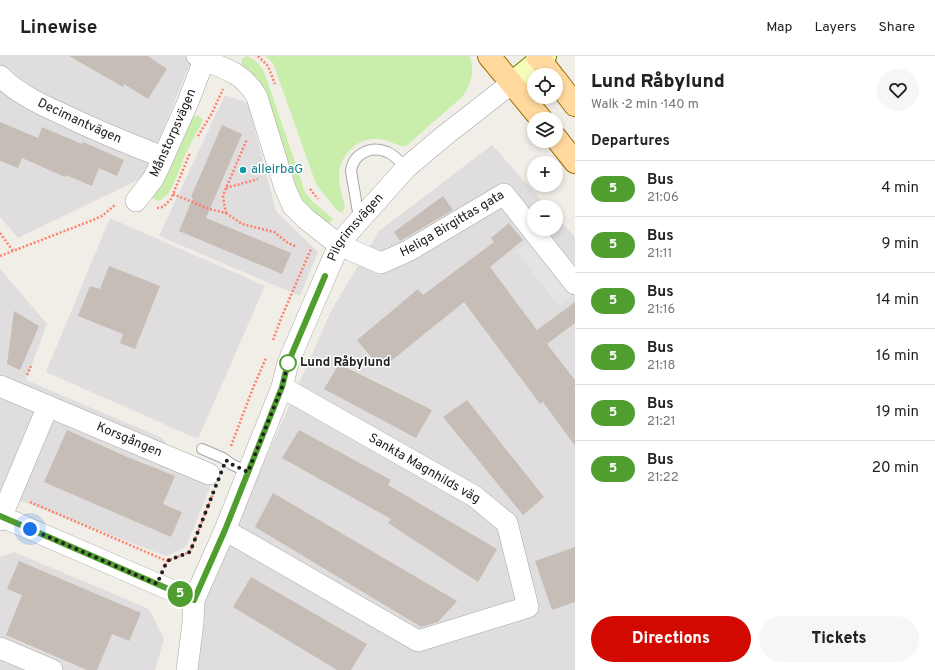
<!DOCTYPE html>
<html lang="en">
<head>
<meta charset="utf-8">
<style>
	:root { --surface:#fff; --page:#f6f6f6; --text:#222; --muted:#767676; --line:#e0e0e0; --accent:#d10900 }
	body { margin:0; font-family:Overpass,sans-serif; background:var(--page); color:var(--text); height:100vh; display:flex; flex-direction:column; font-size:15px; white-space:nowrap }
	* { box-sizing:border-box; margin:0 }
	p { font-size:13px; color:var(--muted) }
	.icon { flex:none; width:22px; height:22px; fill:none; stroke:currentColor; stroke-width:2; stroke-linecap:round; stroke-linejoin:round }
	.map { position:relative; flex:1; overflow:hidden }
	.side { display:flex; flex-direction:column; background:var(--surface); width:360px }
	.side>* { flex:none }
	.badge { padding:0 8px; border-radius:13px; font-size:14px; line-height:26px }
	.buttons { position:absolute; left:527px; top:12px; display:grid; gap:8px }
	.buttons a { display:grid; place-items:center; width:36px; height:36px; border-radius:50%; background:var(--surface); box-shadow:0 2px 6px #0003; font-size:20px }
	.you { position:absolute; width:20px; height:20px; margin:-10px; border:3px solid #fff; border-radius:50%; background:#1a73e8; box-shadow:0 0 0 6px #1a73e833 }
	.map>.badge { position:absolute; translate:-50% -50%; box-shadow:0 0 0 2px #fff }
	h2 { padding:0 16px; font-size:15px; line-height:36px }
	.round { display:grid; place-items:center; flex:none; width:42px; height:42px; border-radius:21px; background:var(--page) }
	.headline { display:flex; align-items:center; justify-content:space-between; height:68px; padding:0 16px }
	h1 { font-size:19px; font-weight:800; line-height:30px }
	.primary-button { display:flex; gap:8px; margin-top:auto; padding:8px 16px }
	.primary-button a { flex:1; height:46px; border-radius:24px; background:var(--accent); color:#fff; font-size:16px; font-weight:800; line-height:46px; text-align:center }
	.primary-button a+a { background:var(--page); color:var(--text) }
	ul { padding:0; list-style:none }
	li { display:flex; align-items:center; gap:12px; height:56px; padding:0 16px; border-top:1px solid var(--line) }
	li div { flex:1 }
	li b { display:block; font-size:15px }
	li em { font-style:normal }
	li .badge { min-width:44px; font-weight:700; text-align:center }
	header { display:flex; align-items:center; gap:24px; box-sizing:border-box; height:56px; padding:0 20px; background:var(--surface); border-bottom:1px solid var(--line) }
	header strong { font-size:19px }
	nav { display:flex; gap:22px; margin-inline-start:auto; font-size:14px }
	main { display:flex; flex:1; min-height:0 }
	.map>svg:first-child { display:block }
</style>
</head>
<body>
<header>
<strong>Linewise</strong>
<nav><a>Map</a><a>Layers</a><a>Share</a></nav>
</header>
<main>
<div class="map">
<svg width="575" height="614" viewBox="0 0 575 614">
	<rect width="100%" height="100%" fill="#f1eee7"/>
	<g fill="#dfdddd">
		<polygon points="0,0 193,0 144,121 18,182 0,161"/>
		<polygon points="225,39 248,47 276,155 318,196 300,240 159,180"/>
		<polygon points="492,89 547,151 534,151 534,173 556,173 556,160 575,181 575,614 193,614 202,547 331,255 379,175"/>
		<polygon points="110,162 265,230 198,383 46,316"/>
		<polygon points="0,213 47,268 26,324 162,382 172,397 216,416 186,491 166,500 0,437"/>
		<polygon points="14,496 149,553 164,583 155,614 0,614 0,501"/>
	</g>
	<g fill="#c9edab">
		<path d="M 247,0 C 256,5 261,9 265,18 L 305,136 L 313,146 L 331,161 L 333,164 L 328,167 L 324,166 L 302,149 L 240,10 L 243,2 Z"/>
		<path d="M 265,0 L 469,0 C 476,14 471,29 462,41 L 406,90 C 398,91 393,86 385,84 C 381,83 377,83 373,83 C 364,83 356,88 351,93 C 332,112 340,129 345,151 L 342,157 L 336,153 L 316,128 L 273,7 Z"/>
		<polygon points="196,60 199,60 203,64 185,99 175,125 168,138 161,144 158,145 152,141 161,129 193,61"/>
	</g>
	<polygon fill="#e4e4e4" points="529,185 572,240 559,250 516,195"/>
	<g fill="#c6beb6">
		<polygon points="69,0 148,0 167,13 148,43 124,28 123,31"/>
		<polygon points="0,66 38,82 42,71 82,88 83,86 124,104 117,120 99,112 92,130 66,119 65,121 22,102 18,112 0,105"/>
		<polygon points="222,69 242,78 206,162 291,197 282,218 179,175 193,142 191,141"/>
		<polygon points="443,140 453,154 400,185 394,176"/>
		<polygon points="509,167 523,184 490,211 537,274 575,246 575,267 547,288 575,324 575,390 543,346 540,348 464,246 381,313 357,284 418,233 423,239 494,186 491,182"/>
		<polygon points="109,210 160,230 135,293 120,287 123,278 78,260 90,230 100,233"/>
		<polygon points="14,255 39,270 20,314 7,308"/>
		<polygon points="339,308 432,354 416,382 324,333"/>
		<polygon points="467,344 544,441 523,459 443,361"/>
		<polygon points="67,374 125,400 175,420 163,448 182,456 171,481 44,426"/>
		<polygon points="299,374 391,424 388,429 497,493 478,526 388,467 391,463 282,402"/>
		<polygon points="273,437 457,545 438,566 421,571 255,471"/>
		<polygon points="575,491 575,546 552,554 535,505"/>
		<polygon points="19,505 141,557 129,585 112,578 97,614 87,614 6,579 22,539 7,533"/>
		<polygon points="251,521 367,588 351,614 337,614 233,551"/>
	</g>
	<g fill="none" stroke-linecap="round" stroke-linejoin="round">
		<defs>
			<g id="lane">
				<path d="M 359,162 L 351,115 C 353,98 371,89 387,96 C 395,99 400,106 406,112"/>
				<polyline points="202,393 223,402 231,408 248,416"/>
			</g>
			<g id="street">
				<path id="s1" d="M 206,0 L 204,4 C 227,13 244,18 257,41 L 285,132 L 293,150 L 306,163 L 339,189 L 381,207 L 408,195 L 504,138 L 575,228"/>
				<path id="s2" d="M 0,20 C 18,38 40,48 62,58 C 95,74 129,88 163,101"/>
				<path id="s3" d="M 136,145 L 153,123 L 158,113 L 188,46 L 204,4 L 197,0"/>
				<path id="s4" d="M 0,330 L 209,418"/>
				<polyline points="0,460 194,544"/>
				<polyline points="0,464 48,350"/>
				<polyline points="225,474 418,585 528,551 507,467 474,440 282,331"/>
				<polyline points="0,592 52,614"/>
				<path id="s5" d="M 187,614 L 193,567 L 194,544 L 225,474 L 282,331 L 288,307 L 312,251 L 339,189 L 349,176 L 406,112 L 444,80 L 512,27"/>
			</g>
			<polyline id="secondary" points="512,27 545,0"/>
			<g id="primary">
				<polyline points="489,0 541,63"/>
				<polyline points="537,0 552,19"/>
				<polyline points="556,24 575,49"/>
				<polyline points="556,82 575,106"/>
			</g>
		</defs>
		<use href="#lane" stroke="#a7a7a7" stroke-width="12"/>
		<use href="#street" stroke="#a7a7a7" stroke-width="22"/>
		<use href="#secondary" stroke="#6b7e01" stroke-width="24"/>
		<use href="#primary" stroke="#9d7000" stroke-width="24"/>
		<g stroke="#ff806a" stroke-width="2.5" stroke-dasharray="2 2" stroke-linecap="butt">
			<polyline points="258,0 268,10 275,28"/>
			<polyline points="198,80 212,57 223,33"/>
			<polyline points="226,132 258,123"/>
			<polyline points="310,133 318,143"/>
			<polyline points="173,138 209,153 226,157 223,141 224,137 247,83"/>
			<polyline points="157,152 163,151 171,143 190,97"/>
			<polyline points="226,157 242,168 274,176 288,187 297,191"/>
			<polyline points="0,177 13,195"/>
			<polyline points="0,200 93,164 102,160 115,149"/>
			<polyline points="273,284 282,260 311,193"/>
			<polyline points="27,319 31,310"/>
			<polyline points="231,390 253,332 266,302"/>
			<polyline points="30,446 167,505"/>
			<polyline points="165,509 167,505 190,496 213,438"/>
		</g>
		<use href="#lane" stroke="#fff" stroke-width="10"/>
		<use href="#street" stroke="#fff" stroke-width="21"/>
		<use href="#secondary" stroke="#f6fcba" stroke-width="22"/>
		<use href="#primary" stroke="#ffd99e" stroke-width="22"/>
	</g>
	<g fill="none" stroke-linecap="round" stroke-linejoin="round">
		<defs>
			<polyline id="line" points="0,460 194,544 225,474 282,331 288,307 325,220"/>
		</defs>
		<use href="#line" stroke="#fff" stroke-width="9"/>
		<use href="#line" stroke="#509e2f" stroke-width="6"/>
		<polyline stroke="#202020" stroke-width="4" stroke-dasharray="0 7.2" points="30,473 157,528 167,505 190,496 226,404 231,408 248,416 282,331 288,307"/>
	</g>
	<circle fill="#0f9aa8" stroke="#fff" stroke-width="1.5" cx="243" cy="114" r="4"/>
	<circle fill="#fff" stroke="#509e2f" stroke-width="2" cx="288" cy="307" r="8"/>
	<g text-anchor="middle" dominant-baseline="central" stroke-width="3" stroke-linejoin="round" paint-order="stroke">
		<g font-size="13" fill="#202020" stroke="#fff">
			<text stroke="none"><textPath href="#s2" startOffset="92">Decimantvägen</textPath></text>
			<text stroke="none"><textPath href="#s3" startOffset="78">Månstorpsvägen</textPath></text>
			<text stroke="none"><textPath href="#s1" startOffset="373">Heliga Birgittas gata</textPath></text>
			<text stroke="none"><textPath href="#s5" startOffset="478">Pilgrimsvägen</textPath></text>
			<text stroke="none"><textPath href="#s4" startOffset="140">Korsgången</textPath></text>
			<text transform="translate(424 413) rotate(30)">Sankta Magnhilds väg</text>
		</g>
		<g font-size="13" fill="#0d838f" stroke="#fff" text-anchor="start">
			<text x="251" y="114">alleirbaG</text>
		</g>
		<g font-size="13" font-weight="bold" fill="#202020" stroke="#fff" text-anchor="start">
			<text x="300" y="307">Lund Råbylund</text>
		</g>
	</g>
</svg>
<div class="buttons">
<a><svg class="icon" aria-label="locate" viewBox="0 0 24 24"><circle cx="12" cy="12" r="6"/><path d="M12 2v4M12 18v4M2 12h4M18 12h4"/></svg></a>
<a><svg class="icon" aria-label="layers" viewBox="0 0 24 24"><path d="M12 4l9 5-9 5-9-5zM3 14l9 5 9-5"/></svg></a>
<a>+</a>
<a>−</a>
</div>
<div class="you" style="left:30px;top:473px"></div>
<b class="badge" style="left:180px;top:538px;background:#509e2f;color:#fff">5</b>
</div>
<section class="side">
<div class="headline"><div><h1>Lund Råbylund</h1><p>Walk · 2 min · 140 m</p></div><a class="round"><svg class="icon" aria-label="heart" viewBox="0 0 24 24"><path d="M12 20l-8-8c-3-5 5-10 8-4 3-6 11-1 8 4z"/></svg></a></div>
<h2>Departures</h2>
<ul>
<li><span class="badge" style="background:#509e2f;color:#fff">5</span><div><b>Bus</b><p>21:06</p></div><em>4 min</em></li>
<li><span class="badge" style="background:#509e2f;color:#fff">5</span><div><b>Bus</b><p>21:11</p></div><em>9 min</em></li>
<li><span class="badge" style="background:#509e2f;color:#fff">5</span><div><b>Bus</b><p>21:16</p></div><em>14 min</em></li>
<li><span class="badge" style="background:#509e2f;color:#fff">5</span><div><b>Bus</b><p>21:18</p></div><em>16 min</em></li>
<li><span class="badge" style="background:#509e2f;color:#fff">5</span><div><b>Bus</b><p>21:21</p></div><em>19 min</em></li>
<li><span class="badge" style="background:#509e2f;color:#fff">5</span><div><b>Bus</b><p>21:22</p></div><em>20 min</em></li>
</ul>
<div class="primary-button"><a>Directions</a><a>Tickets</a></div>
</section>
</main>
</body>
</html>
